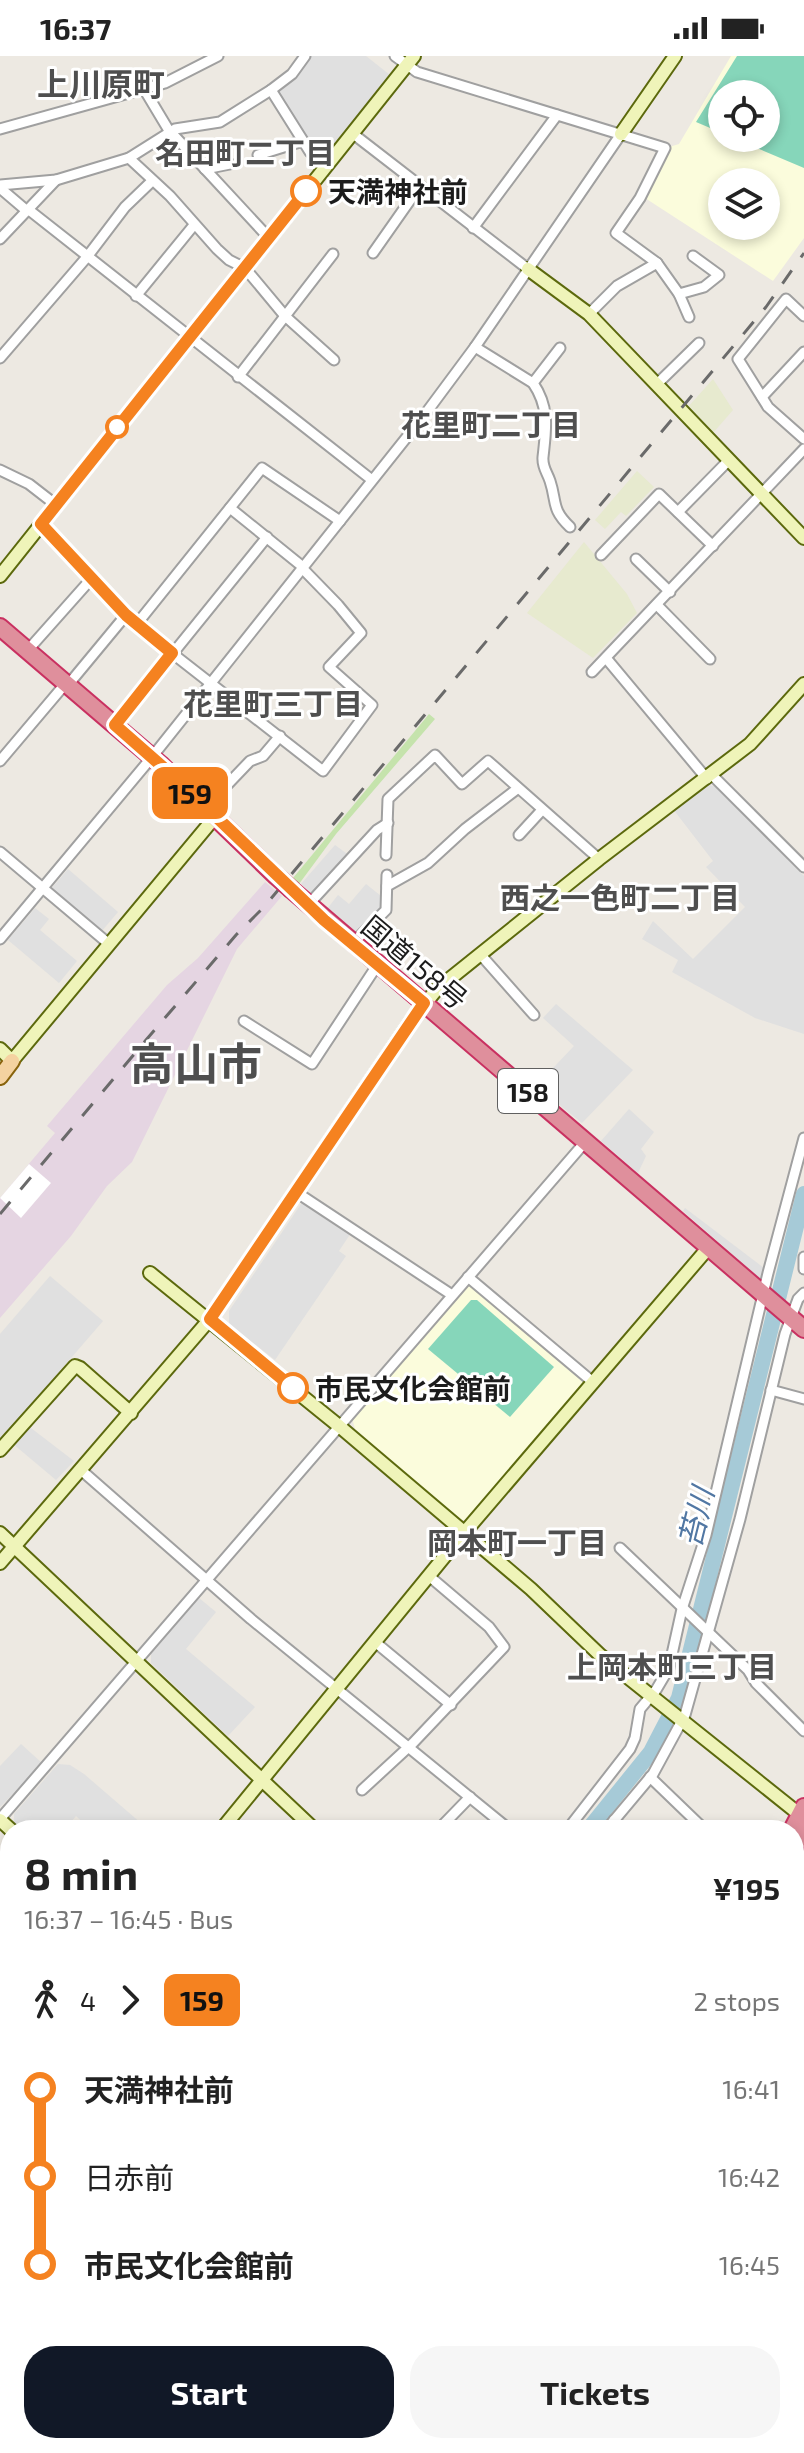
<!DOCTYPE html>
<html lang="en">
<head>
<meta charset="utf-8">
<style>
	:root { --surface:#fff; --page:#f6f6f6; --text:#222; --muted:#767676; --accent:#111827 }
	body { margin:0; font-family:"Exo 2","Noto Sans JP",sans-serif; background:var(--page); color:var(--text); height:100vh; display:flex; flex-direction:column; font-size:30px; white-space:nowrap }
	* { box-sizing:border-box; margin:0 }
	p { font-size:26px; color:var(--muted) }
	.icon { flex:none; width:44px; height:44px; fill:none; stroke:currentColor; stroke-width:2; stroke-linecap:round; stroke-linejoin:round }
	.map { position:relative; flex:1; overflow:hidden }
	.details { position:absolute; left:0px; top:1764px; width:804px; height:634px; display:flex; flex-direction:column; background:var(--surface); border-radius:32px 32px 0 0; box-shadow:0 4px 12px #0003 }
	.details>* { flex:none }
	.badge { padding:0 16px; border-radius:12px; font-size:28px; line-height:52px }
	.tools { position:absolute; left:708px; top:24px; display:grid; gap:16px }
	.tools a { display:grid; place-items:center; width:72px; height:72px; border-radius:50%; background:var(--surface); box-shadow:0 4px 12px #0003; font-size:40px }
	.map>.badge { position:absolute; translate:-50% -50%; box-shadow:0 0 0 4px #fff }
	.legs { display:flex; align-items:center; gap:12px; height:88px; padding:0 24px; font-size:26px }
	.legs p { margin-inline-start:auto }
	.head { display:flex; align-items:center; justify-content:space-between; height:136px; padding:0 24px }
	h1 { font-size:44px; font-weight:700; line-height:60px }
	.button { display:flex; gap:16px; margin-top:auto; padding:16px 24px }
	.button a { flex:1; height:92px; border-radius:32px; background:var(--accent); color:#fff; font-size:32px; font-weight:700; line-height:92px; text-align:center }
	.button a+a { background:var(--page); color:var(--text) }
	ul { padding:0 24px; list-style:none }
	li { display:flex; align-items:center; gap:28px; height:88px; font-size:30px }
	li i { display:grid; place-items:center; width:12px; height:100%; margin:0 10px; background:currentColor }
	li i::after { content:''; width:20px; height:20px; margin:-10px; border:6px solid; border-radius:50%; background:var(--surface) }
	li p { margin-inline-start:auto }
	li:first-child i { background:linear-gradient(#0000 50%,currentColor 0) }
	li:last-child i { background:linear-gradient(currentColor 50%,#0000 0) }
	.status { display:flex; justify-content:space-between; align-items:center; height:56px; padding:0 40px; background:var(--surface); direction:ltr }
	.status svg { height:22px; fill:currentColor }
	.map>svg:first-child { display:block }
</style>
</head>
<body>
<div class="status"><b>16:37</b><svg viewBox="0 0 49 12"><path d="M0 12V9h3v3zM5 12V6h3v6zM10 12V3h3v9zM15 12V0h3v12zM26 1h20v11H26zM47 4h2v5h-2z"/></svg></div>
<div class="map">
<svg width="804" height="2397" viewBox="0 0 804 2397">
	<rect width="100%" height="100%" fill="#ede9e2"/>
	<polygon fill="#e5d5e2" points="265,826 282,840 237,893 132,1106 107,1130 71,1180 0,1262 0,1142 55,1077 47,1070 167,929 198,902"/>
	<g fill="#fbfcdc" fill-rule="evenodd">
		<path d="M 731,0 L 804,0 L 804,182 L 773,225 L 645,142 L 669,91 L 679,88 ZM 722,38 L 766,38 L 766,82 L 722,82 ZM 722,126 L 766,126 L 766,170 L 722,170 Z"/>
		<polygon points="470,1228 586,1324 586,1328 468,1463 459,1465 355,1373 352,1362"/>
	</g>
	<g fill="#e7eacf">
		<polygon points="713,323 733,354 713,377 688,351"/>
		<polygon points="637,415 654,431 626,460 621,456 605,473 595,464"/>
		<polygon points="584,486 627,538 637,557 593,602 527,557"/>
	</g>
	<polygon fill="#c5e3ac" points="429,658 435,663 336,778 299,828 293,822"/>
	<g fill="#86d6ba">
		<polygon points="737,0 804,0 804,112 733,82 766,82 766,38 722,38 722,77 696,66"/>
		<polygon points="471,1244 477,1244 554,1311 510,1361 428,1293"/>
	</g>
	<g fill="#e0e0e0">
		<polygon points="309,0 366,0 390,19 324,103 312,92 276,35"/>
		<polygon points="707,729 715,730 804,820 804,978 755,962 672,916 678,904 642,883 653,865 693,903 745,851 706,811 713,805 673,753"/>
		<polygon points="335,789 350,800 343,804 313,839 301,828"/>
		<polygon points="68,813 118,856 101,876 51,833"/>
		<polygon points="366,828 381,840 384,846 383,852 358,879 327,853 338,839 349,848"/>
		<polygon points="35,852 49,863 40,874 77,905 59,927 8,884"/>
		<polygon points="556,948 633,1014 582,1067 536,1030 574,990 543,962"/>
		<polygon points="629,1053 654,1076 641,1093 646,1100 638,1117 601,1085"/>
		<polygon points="303,1145 351,1177 339,1195 346,1200 275,1304 229,1268 229,1255"/>
		<polygon points="685,1152 764,1212 761,1223 683,1155"/>
		<polygon points="50,1220 103,1265 0,1384 0,1278"/>
		<polygon points="27,1369 74,1405 56,1424 12,1387"/>
		<polygon points="199,1542 216,1556 186,1593 255,1651 228,1680 151,1607 151,1597"/>
		<polygon points="21,1688 43,1708 0,1751 0,1710"/>
		<polygon points="58,1708 70,1709 84,1718 149,1774 91,1774 76,1760 64,1774 19,1774 14,1769 14,1758"/>
	</g>
	<polygon fill="#fff" points="29,1108 51,1127 21,1162 0,1142"/>
	<g fill="none" stroke-linecap="round" stroke-linejoin="round">
		<polyline stroke="#a6cad7" stroke-width="3" points="794,2044 804,2048"/>
		<g stroke="#a6cad7" stroke-width="16">
			<polyline points="588,1774 651,1696 679,1642 804,1138"/>
			<polyline points="0,2342 10,2334"/>
		</g>
		<defs>
			<g id="street">
				<polyline points="395,0 417,16 665,92 640,142 616,177 657,207 617,230 589,258"/>
				<polyline points="144,33 168,73 269,182"/>
				<polyline points="271,34 310,96 327,109"/>
				<polyline points="0,73 165,27 218,0"/>
				<polyline points="352,77 528,213"/>
				<polyline points="258,99 303,85"/>
				<polyline points="129,102 170,140 217,193 229,204 245,212 285,260 334,304"/>
				<polyline points="205,113 230,108"/>
				<polyline points="0,129 56,124 129,102 175,73 220,66 271,34 292,18 305,0"/>
				<polyline points="0,132 27,155"/>
				<polyline points="29,154 372,424"/>
				<polyline points="473,172 557,59"/>
				<polyline points="0,183 56,124"/>
				<polyline points="373,197 420,130"/>
				<polyline points="657,207 679,238 689,261"/>
				<polyline points="679,238 704,231 719,219 693,200"/>
				<polyline points="136,240 194,169"/>
				<polyline points="804,260 786,243 738,303 768,351 804,383"/>
				<polyline points="475,291 533,327"/>
				<path d="M 560,292 L 533,327 C 550,352 546,373 543,401 C 542,411 547,416 550,425 C 557,446 551,453 570,471"/>
				<polyline points="0,302 87,201 125,151 152,125"/>
				<polyline points="238,321 333,198"/>
				<polyline points="657,328 699,287"/>
				<polyline points="762,341 804,296"/>
				<polyline points="0,414 29,428 56,449"/>
				<polyline points="230,452 303,511"/>
				<polyline points="678,456 729,404"/>
				<polyline points="41,468 136,569 323,715 372,649 329,611 361,577 338,549 302,512"/>
				<polyline points="601,499 659,438 713,490"/>
				<polyline points="636,503 670,536"/>
				<polyline points="657,549 710,603"/>
				<polyline points="136,569 262,412 340,465"/>
				<polyline points="28,594 92,522"/>
				<polyline points="606,602 707,723"/>
				<polyline points="592,616 804,393"/>
				<polyline points="68,629 126,559"/>
				<polyline points="115,669 267,481"/>
				<polyline points="0,705 66,627"/>
				<polyline points="712,719 804,811"/>
				<polyline points="206,751 250,705 263,700 280,680"/>
				<polyline points="519,779 542,754"/>
				<polyline points="0,796 109,888"/>
				<polyline points="386,799 388,743 435,699 462,728 488,705 599,803"/>
				<polyline points="387,830 428,807 465,773 517,733"/>
				<polyline points="308,849 377,774 388,767"/>
				<polyline points="0,883 152,701 426,357 475,291 621,78"/>
				<polyline points="353,887 386,854 387,819"/>
				<polyline points="480,898 534,959"/>
				<polyline points="244,965 312,1008 378,908"/>
				<polyline points="296,1136 452,1239"/>
				<polyline points="804,1201 804,1213"/>
				<polyline points="468,1221 594,1327"/>
				<polyline points="771,1334 804,1343"/>
				<polyline points="81,1414 251,1563 510,1774"/>
				<polyline points="620,1492 748,1614 756,1627 804,1675"/>
				<polyline points="375,1586 451,1649"/>
				<polyline points="650,1721 705,1774"/>
				<polyline points="362,1734 413,1687 504,1591 489,1571 429,1520"/>
				<polyline points="0,1763 586,1085"/>
				<polyline points="614,1764 625,1774"/>
				<polyline points="438,1774 470,1741"/>
				<polyline points="567,1774 630,1693 635,1682 640,1653 656,1634 669,1612 682,1553 706,1479 768,1217 804,1082"/>
				<polyline points="606,1774 653,1718 685,1659 740,1463 785,1278 798,1243 804,1237"/>
				<polyline points="0,1871 10,1861"/>
				<polyline points="794,1896 804,1904"/>
				<polyline points="0,1922 7,1937 0,1946"/>
				<polyline points="794,1956 804,1943"/>
				<polyline points="0,2034 10,2047"/>
				<polyline points="794,2036 804,2041"/>
				<polyline points="794,2159 804,2129"/>
				<polyline points="0,2170 10,2160"/>
				<polyline points="794,2274 804,2252"/>
				<polyline points="0,2323 10,2315"/>
				<polyline points="119,2388 139,2397"/>
			</g>
			<g id="secondary">
				<polyline points="621,78 675,0"/>
				<polyline points="528,213 589,258 804,482"/>
				<polyline points="0,520 414,0"/>
				<polyline points="0,993 12,1005 215,761"/>
				<polyline points="150,1217 339,1370 531,1533 600,1599 804,1762"/>
				<polyline points="0,1394 75,1310 80,1312 131,1357"/>
				<polyline points="0,1477 315,1774"/>
				<polyline points="0,1507 210,1263 411,965 437,933 599,803 750,688 804,628"/>
				<polyline points="0,1764 11,1774"/>
				<polyline points="221,1774 458,1484 709,1191"/>
				<polyline points="0,2016 10,2006"/>
				<polyline points="794,2122 804,2129"/>
				<polyline points="0,2345 10,2356"/>
				<polyline points="736,2397 740,2388"/>
			</g>
			<polyline id="primary" points="0,1021 12,1005"/>
			<g id="highway">
				<polyline points="0,571 160,708 275,819"/>
				<polyline points="292,834 804,1273"/>
				<polyline points="792,1774 804,1751"/>
				<polyline points="794,1791 804,1774"/>
				<polyline points="25,2397 42,2388"/>
				<polyline points="47,2397 64,2388"/>
			</g>
		</defs>
		<use href="#street" stroke="#a0a0a0" stroke-width="13"/>
		<use href="#secondary" stroke="#5c690d" stroke-width="16"/>
		<use href="#primary" stroke="#88630c" stroke-width="18"/>
		<use href="#highway" stroke="#c93161" stroke-width="20"/>
		<use href="#street" stroke="#fff" stroke-width="9"/>
		<use href="#secondary" stroke="#eff4b9" stroke-width="12"/>
		<use href="#primary" stroke="#f4d2a0" stroke-width="14"/>
		<use href="#highway" stroke="#df8f9c" stroke-width="16"/>
		<polyline stroke="#6a6a6a" stroke-width="3" stroke-dasharray="16 16" stroke-linecap="butt" points="0,1158 146,984 236,879 264,851 766,251 804,197"/>
		<defs>
			<polyline id="highway-bridge" points="275,819 292,834"/>
		</defs>
		<use href="#highway-bridge" stroke="#c93161" stroke-width="20" stroke-linecap="butt"/>
		<use href="#highway-bridge" stroke="#df8f9c" stroke-width="16"/>
	</g>
	<g fill="none" stroke-linecap="round" stroke-linejoin="round">
		<defs>
			<polyline id="line-1" points="293,1332 210,1263 424,947 324,864 181,727 115,669 172,597 126,559 41,468 306,135"/>
		</defs>
		<use href="#line-1" stroke="#fff" stroke-width="18"/>
		<use href="#line-1" stroke="#f58220" stroke-width="12"/>
	</g>
	<g fill="#fff" stroke="#f58220" stroke-width="4">
		<circle cx="306" cy="135" r="14"/>
		<circle cx="117" cy="371" r="10"/>
		<circle cx="293" cy="1332" r="14"/>
	</g>
	<g text-anchor="middle" dominant-baseline="central" stroke-width="6" stroke-linejoin="round" paint-order="stroke">
		<rect fill="#fff" stroke="#606060" stroke-width="2" x="498" y="1013" width="60" height="44" rx="6"/>
		<g font-size="26" font-weight="bold" fill="#1c1c1c">
			<text x="528" y="1035">158</text>
		</g>
		<g font-size="28" font-weight="bold" fill="#1c1c1c" stroke="#fff" text-anchor="start">
			<text x="328" y="135">天満神社前</text>
			<text x="315" y="1332">市民文化会館前</text>
		</g>
		<g font-size="28" fill="#1c1c1c" stroke="#fff">
			<text transform="translate(415 906) rotate(40)">国道158号</text>
		</g>
		<g font-size="30" font-weight="bold" fill="#4f4f4f" stroke="#fff">
			<text x="245" y="96">名田町二丁目</text>
			<text x="491" y="368">花里町二丁目</text>
			<text x="273" y="647">花里町三丁目</text>
			<text x="620" y="841">西之一色町二丁目</text>
			<text x="517" y="1486">岡本町一丁目</text>
			<text x="672" y="1610">上岡本町三丁目</text>
		</g>
		<g font-size="30" font-style="italic" fill="#5177a3" stroke="#fff">
			<text transform="translate(695 1461) rotate(-76)">苔川</text>
		</g>
		<g font-size="32" font-weight="bold" fill="#4f4f4f" stroke="#fff">
			<text x="101" y="27">上川原町</text>
		</g>
		<g font-size="44" font-weight="bold" fill="#4f4f4f" stroke="#fff">
			<text x="196" y="1006">高山市</text>
		</g>
	</g>
</svg>
<div class="tools">
<a><svg class="icon" aria-label="locate" viewBox="0 0 24 24"><circle cx="12" cy="12" r="6"/><path d="M12 2v4M12 18v4M2 12h4M18 12h4"/></svg></a>
<a><svg class="icon" aria-label="layers" viewBox="0 0 24 24"><path d="M12 4l9 5-9 5-9-5zM3 14l9 5 9-5"/></svg></a>
</div>
<b class="badge" style="left:190px;top:737px;background:#f58220;color:#111">159</b>
<section class="details">
<div class="head"><div><h1>8 min</h1><p>16:37 – 16:45 · Bus</p></div><b>¥195</b></div>
<div class="legs"><svg class="icon" aria-label="walk" viewBox="0 0 24 24"><circle cx="13" cy="4" r="2"/><path d="M13 8l-2 6 4 7M11 14l-3 7M7 12l3-4h3l4 4"/></svg>4<svg class="icon" aria-label="forward" viewBox="0 0 24 24"><path d="M9 5l7 7-7 7"/></svg><b class="badge" style="background:#f58220;color:#111">159</b><p>2 stops</p></div>
<ul>
<li><i style="color:#f58220"></i><b>天満神社前</b><p>16:41</p></li>
<li><i style="color:#f58220"></i><span>日赤前</span><p>16:42</p></li>
<li><i style="color:#f58220"></i><b>市民文化会館前</b><p>16:45</p></li>
</ul>
<div class="button"><a>Start</a><a>Tickets</a></div>
</section>
</div>
</body>
</html>
